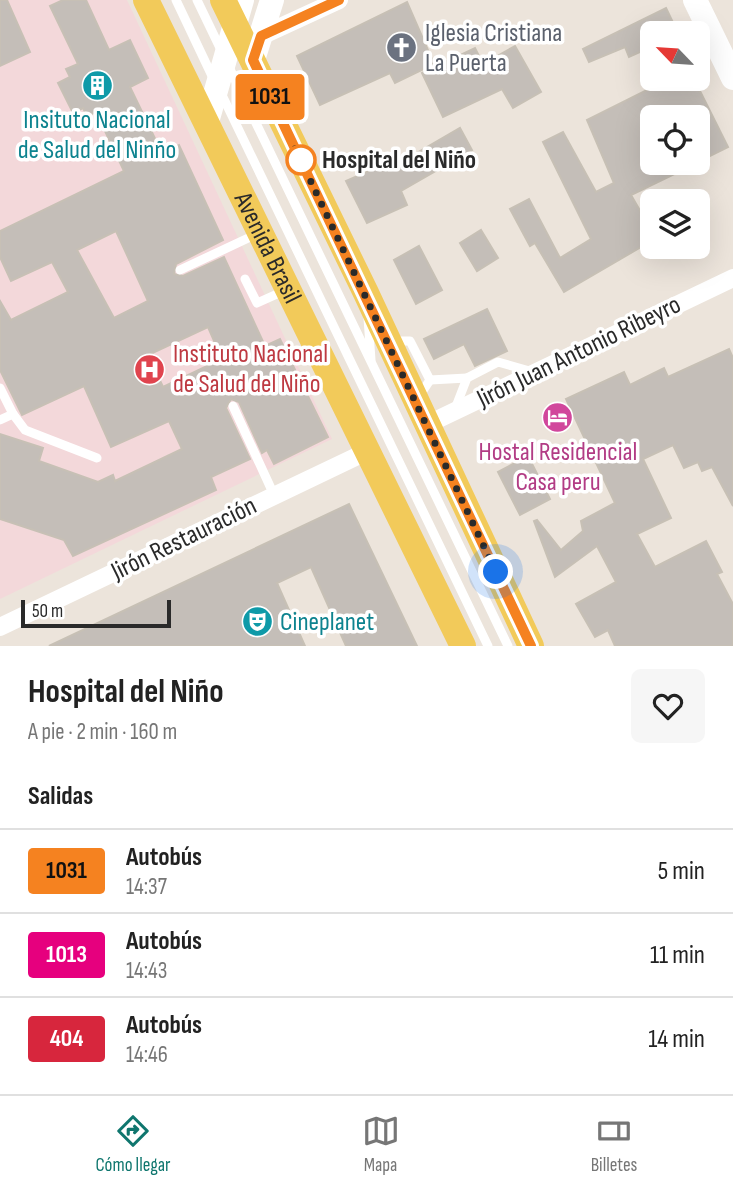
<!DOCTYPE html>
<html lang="es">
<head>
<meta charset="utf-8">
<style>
	:root { --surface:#fff; --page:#f6f6f6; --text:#222; --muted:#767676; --line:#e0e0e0; --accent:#0f766e }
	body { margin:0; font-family:"Sofia Sans Condensed",sans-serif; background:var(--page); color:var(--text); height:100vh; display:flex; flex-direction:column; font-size:26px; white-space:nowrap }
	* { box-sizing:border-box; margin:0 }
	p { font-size:23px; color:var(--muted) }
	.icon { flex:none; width:38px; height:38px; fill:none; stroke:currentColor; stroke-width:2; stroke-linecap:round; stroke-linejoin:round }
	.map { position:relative; height:646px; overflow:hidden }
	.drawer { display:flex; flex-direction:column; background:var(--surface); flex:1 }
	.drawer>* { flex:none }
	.badge { padding:0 14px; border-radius:5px; font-size:24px; line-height:46px }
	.needle { width:46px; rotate:295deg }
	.tools { position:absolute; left:640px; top:21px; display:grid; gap:14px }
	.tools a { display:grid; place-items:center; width:70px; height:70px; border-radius:10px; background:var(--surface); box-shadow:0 7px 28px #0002; font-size:35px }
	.scale { position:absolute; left:21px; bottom:18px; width:150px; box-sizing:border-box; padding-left:7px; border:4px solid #2a2a2a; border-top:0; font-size:19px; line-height:24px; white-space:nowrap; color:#2a2a2a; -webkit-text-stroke:5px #fff; paint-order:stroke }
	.you { position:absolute; width:35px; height:35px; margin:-18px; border:5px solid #fff; border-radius:50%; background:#1a73e8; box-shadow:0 0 0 10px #1a73e833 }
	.map>.badge { position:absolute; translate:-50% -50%; box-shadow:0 0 0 4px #fff }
	h2 { padding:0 28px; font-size:26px; line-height:63px }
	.round { display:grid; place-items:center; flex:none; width:74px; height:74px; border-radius:10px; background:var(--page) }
	.headline { display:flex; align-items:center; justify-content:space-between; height:119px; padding:0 28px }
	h1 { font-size:33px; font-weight:700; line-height:52px }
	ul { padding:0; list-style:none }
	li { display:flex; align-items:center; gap:21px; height:84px; padding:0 28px; border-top:2px solid var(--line) }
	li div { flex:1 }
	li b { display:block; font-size:26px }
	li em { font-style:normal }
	li .badge { min-width:77px; font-weight:700; text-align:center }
	.dock { display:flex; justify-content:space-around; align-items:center; height:98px; border-top:2px solid var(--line); background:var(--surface); font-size:19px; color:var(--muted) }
	.dock a { display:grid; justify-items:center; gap:4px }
	.dock .current { color:var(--accent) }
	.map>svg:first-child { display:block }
</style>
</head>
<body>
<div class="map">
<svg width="733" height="646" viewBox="0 0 733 646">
	<rect width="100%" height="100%" fill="#ece4db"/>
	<polygon fill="#f3d8da" points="0,0 127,0 332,439 0,599"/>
	<g fill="#c4beb8" stroke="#c7c0b5" stroke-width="2" fill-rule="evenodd">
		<polygon points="0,0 7,0 30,52 0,66"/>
		<path d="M 63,0 L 86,0 L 109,50 L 130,40 L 148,78 L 130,87 L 162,153 L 179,145 L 223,240 L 176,264 L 174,274 L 183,276 L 224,257 L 265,346 L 280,339 L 328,437 L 274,464 L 267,450 L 262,453 L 239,402 L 231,399 L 226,408 L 250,459 L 211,477 L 216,490 L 73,556 L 64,540 L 0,519 L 0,434 L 43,448 L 39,461 L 98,482 L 113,475 L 115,481 L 182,449 L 169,421 L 111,447 L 84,386 L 22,415 L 0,370 L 0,301 L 11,320 L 68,292 L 52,262 L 11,281 L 0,257 L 0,231 L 124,171 L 96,112 L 87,116 L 83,108 L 73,113 L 58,83 L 70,77 L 66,69 L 78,64 L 50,6 ZM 116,231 L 148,301 L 114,318 L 77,250 ZM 208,327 L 222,359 L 163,387 L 148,355 Z"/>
		<polygon points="407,2 434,64 395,83 390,73 320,105 297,56"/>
		<polygon points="666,8 678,33 653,33 653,46 629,57 625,47 589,62 583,49"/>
		<polygon points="515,46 541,92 513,108 502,89 443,117 422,73 475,48 483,64"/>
		<polygon points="669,79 694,79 728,147 698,162 698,117 653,117 653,163 697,163 631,195 653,233 653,240 564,292 535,243 530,246 510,209 529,199 560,258 591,239 543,142 563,132 596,192 614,183 587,120"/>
		<polygon points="460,128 472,150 401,191 407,205 367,223 346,181 394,160 396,165"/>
		<polygon points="481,230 498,258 477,271 460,243"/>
		<polygon points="419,246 442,290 416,304 394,260"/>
		<polygon points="487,309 507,351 475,366 464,344 434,359 424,339"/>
		<polygon points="729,349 733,358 733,506 712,467 702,471 698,462 684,468 673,445 643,459 671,518 637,534 655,567 706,541 722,572 717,574 733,604 733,646 615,646 608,630 595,637 576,604 616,582 597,546 555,577 534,521 537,520 561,550 583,531 581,521 615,503 566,399 624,372 630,385 664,368 668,377"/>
		<polygon points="528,456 550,499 520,515 498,472"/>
		<polygon points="349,504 417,646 346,646 311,567 277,583 305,646 49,646"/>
	</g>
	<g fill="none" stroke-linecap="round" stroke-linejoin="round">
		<g stroke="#fff" stroke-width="9">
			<polyline points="176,0 213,78"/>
			<polyline points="197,0 222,52"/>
			<polyline points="228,65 508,646"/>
			<polyline points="221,93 488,646"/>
			<polyline points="180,270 259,233"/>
			<polyline points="245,279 257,303 286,290"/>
			<polyline points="368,318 371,360"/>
			<polyline points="391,341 410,341 430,380 418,398"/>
			<polyline points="430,380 467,378"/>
			<polyline points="0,388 13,414"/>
			<polyline points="233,406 274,495"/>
			<polyline points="455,409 467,378 498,362 533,372"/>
			<polyline points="0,420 13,414 25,430 97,458"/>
		</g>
		<g stroke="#fff" stroke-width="18">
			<polyline points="261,36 339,0"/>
			<polyline points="426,425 733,278"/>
			<polyline points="0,627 368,451"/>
		</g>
		<g stroke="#fff" stroke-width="24">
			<polyline points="695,0 733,78"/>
			<polyline points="253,60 272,0"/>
			<polyline points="207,122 242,0"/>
		</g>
		<g stroke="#f2ca5a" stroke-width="26">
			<path id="s1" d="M 146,0 L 463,646"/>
			<polyline points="223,0 366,293 531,646"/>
		</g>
	</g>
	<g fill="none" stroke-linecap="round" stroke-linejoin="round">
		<defs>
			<polyline id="line" points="339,0 261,36 253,60 531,646"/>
		</defs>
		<use href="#line" stroke="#fff" stroke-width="16"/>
		<use href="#line" stroke="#f58220" stroke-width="10"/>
		<polyline stroke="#2a2a2a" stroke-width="7" stroke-dasharray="0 12.6" points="301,160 295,148 496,572"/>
	</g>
	<defs>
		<symbol id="church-disc" viewBox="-11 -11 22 22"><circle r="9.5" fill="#6b7280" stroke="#fff"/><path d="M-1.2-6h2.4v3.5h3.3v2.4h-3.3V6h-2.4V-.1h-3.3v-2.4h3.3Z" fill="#fff"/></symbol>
		<symbol id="building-disc" viewBox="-11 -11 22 22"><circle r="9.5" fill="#0f9aa8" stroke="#fff"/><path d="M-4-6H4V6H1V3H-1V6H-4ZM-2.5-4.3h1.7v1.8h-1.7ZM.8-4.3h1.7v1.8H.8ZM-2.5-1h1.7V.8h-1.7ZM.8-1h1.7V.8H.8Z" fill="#fff"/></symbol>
		<symbol id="hospital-disc" viewBox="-11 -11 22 22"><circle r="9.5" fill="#e0444e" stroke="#fff"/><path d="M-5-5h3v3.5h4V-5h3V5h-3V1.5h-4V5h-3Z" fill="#fff"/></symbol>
		<symbol id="hotel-disc" viewBox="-11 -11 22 22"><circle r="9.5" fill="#d1479c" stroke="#fff"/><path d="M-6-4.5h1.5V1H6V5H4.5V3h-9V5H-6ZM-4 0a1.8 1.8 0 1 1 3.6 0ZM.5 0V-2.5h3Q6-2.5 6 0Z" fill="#fff"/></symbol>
		<symbol id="theatre-disc" viewBox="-11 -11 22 22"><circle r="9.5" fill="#0f9aa8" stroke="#fff"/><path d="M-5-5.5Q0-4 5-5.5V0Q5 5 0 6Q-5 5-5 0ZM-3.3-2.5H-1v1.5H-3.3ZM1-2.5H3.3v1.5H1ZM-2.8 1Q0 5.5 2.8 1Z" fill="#fff"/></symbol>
	</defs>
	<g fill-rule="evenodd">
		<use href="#church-disc" x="384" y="30" width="35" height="35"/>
		<use href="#building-disc" x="80" y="68" width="35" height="35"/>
		<use href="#hospital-disc" x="132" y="352" width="35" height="35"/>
		<use href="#hotel-disc" x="540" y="400" width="35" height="35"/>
		<use href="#theatre-disc" x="240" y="604" width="35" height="35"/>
	</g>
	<circle fill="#fff" stroke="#f58220" stroke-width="3.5" cx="301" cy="160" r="14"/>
	<g text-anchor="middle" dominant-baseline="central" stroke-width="7" stroke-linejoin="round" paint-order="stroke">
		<g font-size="26" fill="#5b616d" stroke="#fff" text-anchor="start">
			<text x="425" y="33">Iglesia Cristiana<tspan x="425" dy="30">La Puerta</tspan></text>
		</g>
		<g font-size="26" fill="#0d838f" stroke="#fff">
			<text x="97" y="120">Insituto Nacional<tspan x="97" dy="30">de Salud del Ninño</tspan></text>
			<text x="280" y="622" text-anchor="start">Cineplanet</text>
		</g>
		<g font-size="26" font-weight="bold" fill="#2a2a2a" stroke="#fff" text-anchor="start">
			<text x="322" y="160">Hospital del Niño</text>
		</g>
		<g font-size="26" fill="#2a2a2a" stroke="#fff">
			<text stroke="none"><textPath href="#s1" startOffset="276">Avenida Brasil</textPath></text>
			<text transform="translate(579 352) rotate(-26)">Jirón Juan Antonio Ribeyro</text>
			<text transform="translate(184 539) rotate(-26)">Jirón Restauración</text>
		</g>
		<g font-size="26" fill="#be3a42" stroke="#fff" text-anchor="start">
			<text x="173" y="354">Instituto Nacional<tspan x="173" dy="30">de Salud del Niño</tspan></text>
		</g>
		<g font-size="26" fill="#b23c85" stroke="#fff">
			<text x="558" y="452">Hostal Residencial<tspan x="558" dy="30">Casa peru</tspan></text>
		</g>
	</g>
</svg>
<div class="tools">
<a><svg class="needle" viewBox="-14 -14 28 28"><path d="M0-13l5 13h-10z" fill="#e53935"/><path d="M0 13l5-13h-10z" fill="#767676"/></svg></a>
<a><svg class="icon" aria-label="locate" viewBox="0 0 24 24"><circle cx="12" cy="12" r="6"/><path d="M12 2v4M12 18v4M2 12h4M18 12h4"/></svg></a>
<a><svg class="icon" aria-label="layers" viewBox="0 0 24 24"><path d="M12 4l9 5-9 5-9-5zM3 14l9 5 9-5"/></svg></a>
</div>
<div class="scale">50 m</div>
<div class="you" style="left:496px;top:572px"></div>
<b class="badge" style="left:270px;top:97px;background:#f58220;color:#111">1031</b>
</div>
<section class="drawer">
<div class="headline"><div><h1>Hospital del Niño</h1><p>A pie · 2 min · 160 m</p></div><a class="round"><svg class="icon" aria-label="heart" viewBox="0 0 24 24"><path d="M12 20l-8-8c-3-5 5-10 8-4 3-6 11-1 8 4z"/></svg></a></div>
<h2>Salidas</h2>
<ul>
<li><span class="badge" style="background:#f58220;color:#111">1031</span><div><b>Autobús</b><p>14:37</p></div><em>5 min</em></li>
<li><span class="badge" style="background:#e6007e;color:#fff">1013</span><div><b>Autobús</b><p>14:43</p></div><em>11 min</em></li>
<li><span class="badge" style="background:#d7263d;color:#fff">404</span><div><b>Autobús</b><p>14:46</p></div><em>14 min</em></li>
</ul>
</section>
<nav class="dock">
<a class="current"><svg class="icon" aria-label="directions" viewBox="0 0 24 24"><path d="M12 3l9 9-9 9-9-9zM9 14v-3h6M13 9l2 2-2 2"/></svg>Cómo llegar</a>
<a><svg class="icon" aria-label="map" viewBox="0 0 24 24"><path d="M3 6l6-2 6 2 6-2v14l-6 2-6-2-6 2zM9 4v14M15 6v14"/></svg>Mapa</a>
<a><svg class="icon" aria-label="tickets" viewBox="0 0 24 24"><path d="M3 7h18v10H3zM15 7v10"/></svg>Billetes</a>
</nav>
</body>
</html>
